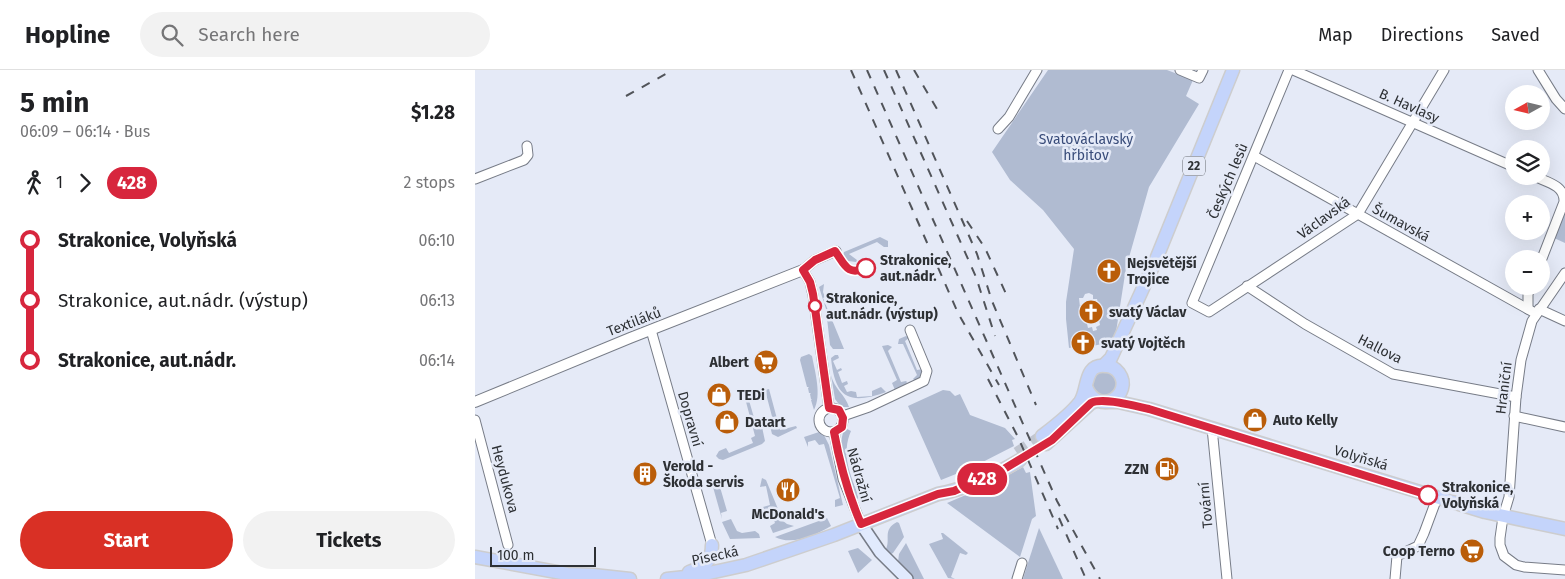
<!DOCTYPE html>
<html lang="en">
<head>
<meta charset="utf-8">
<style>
	:root { --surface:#fff; --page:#f2f2f2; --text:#202124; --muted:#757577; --line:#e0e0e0; --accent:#d93025 }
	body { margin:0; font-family:"Fira Sans",sans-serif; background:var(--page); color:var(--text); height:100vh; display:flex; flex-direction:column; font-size:19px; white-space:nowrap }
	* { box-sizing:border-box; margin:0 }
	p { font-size:16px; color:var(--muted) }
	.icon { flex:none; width:28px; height:28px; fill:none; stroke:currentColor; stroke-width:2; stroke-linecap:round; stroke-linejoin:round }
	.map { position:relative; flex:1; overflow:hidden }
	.drawer { display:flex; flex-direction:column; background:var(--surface); width:475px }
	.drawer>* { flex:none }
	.badge { padding:0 10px; border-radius:16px; font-size:18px; line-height:32px }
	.needle { width:32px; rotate:262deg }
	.controls { position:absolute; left:1030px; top:15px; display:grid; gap:10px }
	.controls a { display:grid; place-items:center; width:45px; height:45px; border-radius:50%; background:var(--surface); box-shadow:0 5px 20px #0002; font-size:25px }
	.scale { position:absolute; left:15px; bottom:12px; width:106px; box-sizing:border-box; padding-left:5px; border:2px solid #2d3034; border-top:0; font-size:14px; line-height:18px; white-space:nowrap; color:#2d3034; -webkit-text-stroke:4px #e5eaf7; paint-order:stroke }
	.map>.badge { position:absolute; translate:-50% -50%; box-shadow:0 0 0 2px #fff }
	.legs { display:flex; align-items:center; gap:8px; height:55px; padding:0 20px; font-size:16px }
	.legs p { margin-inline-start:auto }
	.summary { display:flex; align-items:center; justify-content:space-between; height:85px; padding:0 20px }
	h1 { font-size:28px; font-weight:700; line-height:38px }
	.action { display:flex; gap:10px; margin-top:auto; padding:10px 20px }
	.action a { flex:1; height:58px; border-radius:30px; background:var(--accent); color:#fff; font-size:20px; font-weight:700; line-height:58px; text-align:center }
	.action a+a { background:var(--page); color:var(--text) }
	ul { padding:0 20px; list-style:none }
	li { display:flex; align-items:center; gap:18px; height:60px; font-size:19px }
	li i { display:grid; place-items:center; width:8px; height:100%; margin:0 6px; background:currentColor }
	li i::after { content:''; width:12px; height:12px; margin:-6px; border:4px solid; border-radius:50%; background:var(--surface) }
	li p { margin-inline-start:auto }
	li:first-child i { background:linear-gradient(#0000 50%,currentColor 0) }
	li:last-child i { background:linear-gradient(currentColor 50%,#0000 0) }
	header { display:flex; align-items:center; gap:30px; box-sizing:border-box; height:70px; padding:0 25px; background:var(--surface); border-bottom:1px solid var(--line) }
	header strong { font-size:24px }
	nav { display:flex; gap:28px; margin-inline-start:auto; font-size:18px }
	.search { width:350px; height:45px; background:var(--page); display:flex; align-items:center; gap:12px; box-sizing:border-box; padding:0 18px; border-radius:28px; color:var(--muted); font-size:19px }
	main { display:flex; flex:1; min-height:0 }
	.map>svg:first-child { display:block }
</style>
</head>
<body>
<header>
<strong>Hopline</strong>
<div class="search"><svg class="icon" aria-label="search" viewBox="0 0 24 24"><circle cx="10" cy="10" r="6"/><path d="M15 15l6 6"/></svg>Search here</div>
<nav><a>Map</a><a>Directions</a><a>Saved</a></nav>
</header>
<main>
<section class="drawer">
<div class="summary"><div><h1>5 min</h1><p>06:09 – 06:14 · Bus</p></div><b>$1.28</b></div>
<div class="legs"><svg class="icon" aria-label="walk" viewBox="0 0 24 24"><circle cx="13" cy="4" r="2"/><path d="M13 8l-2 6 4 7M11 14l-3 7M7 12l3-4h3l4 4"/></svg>1<svg class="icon" aria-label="forward" viewBox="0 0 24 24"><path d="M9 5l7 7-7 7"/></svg><b class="badge" style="background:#d7263d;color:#fff">428</b><p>2 stops</p></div>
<ul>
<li><i style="color:#d7263d"></i><b>Strakonice, Volyňská</b><p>06:10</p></li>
<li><i style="color:#d7263d"></i><span>Strakonice, aut.nádr. (výstup)</span><p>06:13</p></li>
<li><i style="color:#d7263d"></i><b>Strakonice, aut.nádr.</b><p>06:14</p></li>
</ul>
<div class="action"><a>Start</a><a>Tickets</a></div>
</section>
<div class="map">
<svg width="1090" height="509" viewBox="0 0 1090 509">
	<rect width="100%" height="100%" fill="#e5eaf7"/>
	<g fill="#b0bbd1" fill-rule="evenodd">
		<path d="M 573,0 L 692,0 L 718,10 L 711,26 L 724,34 L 674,117 L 651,198 L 641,262 L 636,272 L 604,279 L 602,276 L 594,278 L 591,249 L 591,232 L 599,179 L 568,140 L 535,110 L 517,82 ZM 614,223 L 618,225 L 618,229 L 622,229 L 623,233 L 621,234 L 621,235 L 625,255 L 621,257 L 622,260 L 618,261 L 617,257 L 613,258 L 608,236 L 605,237 L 604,228 L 608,228 L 610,224 Z"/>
		<polygon points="1090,139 1090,173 1079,168"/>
		<polygon points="405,167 413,171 413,177 409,177 402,172 374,184 382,190 381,192 373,191 368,186 369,182"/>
		<polygon points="349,214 348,222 350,227 348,228 369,279 358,279 355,275 351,239 344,217"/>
		<polygon points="431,266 434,268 430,271 442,300 448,299 448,306 441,311 438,309 442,305 428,274 423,274 424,269"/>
		<polygon points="413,275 417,277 413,281 426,312 431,311 432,312 430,316 420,320 417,313 422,310 407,276"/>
		<path d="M 334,284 L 337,286 C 340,302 347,325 339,340 L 336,330 L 337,329 L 336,329 L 335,324 L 336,323 L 334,323 L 333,318 L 334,317 L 332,317 L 325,290 L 326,287 Z"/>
		<path d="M 360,285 L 363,285 L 364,288 L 358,291 L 362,300 L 366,298 L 367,300 L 363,302 L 367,313 L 372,311 L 373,314 L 369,316 L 372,322 L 376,321 L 381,322 L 382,327 L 397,326 L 397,321 L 406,317 L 411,322 C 373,336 360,327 356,288 Z"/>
		<circle cx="629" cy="314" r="12"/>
		<path d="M 356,305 C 359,319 370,324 374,337 L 366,337 L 360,329 Z"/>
		<polygon points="294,319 305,360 321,356 322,358 303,367 297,364 295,356 299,354 290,320"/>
		<polygon points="468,320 475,321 480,326 485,324 495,345 530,358 540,369 537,370 539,376 496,398 466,410 433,336"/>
		<polygon points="273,327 282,358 287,357 290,371 287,374 248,390 244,389 241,386 244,381 251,378 254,383 278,373 276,368 280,366 270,328"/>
		<path d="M 372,359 L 376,361 C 366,384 375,405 384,426 L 383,429 L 380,427 C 372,408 361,380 369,360 Z"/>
		<polygon points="344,362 349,365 354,375 368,435 360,437 360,430 365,428 349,374 344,375 340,370 333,372 333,377 329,367"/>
		<polygon points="548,397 551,403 555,402 561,446 557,449 545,487 472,433 519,413"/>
		<polygon points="262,407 263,409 248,414 245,417 252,441 246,443 247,449 238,417 240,414"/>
		<polygon points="287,408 291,410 308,451 312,454 319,456 298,463 295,456 300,453 298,448 293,450 288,437 295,435 291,416 285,417"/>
		<path d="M 352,448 L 356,456 C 341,465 317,476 300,467 Z"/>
		<polygon points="256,449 262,461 267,463 280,461 284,464 285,468 255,469 247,452"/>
		<path d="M 422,452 L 424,453 L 429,467 L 418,483 L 416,484 L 411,479 C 416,469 407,460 422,452 Z"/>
		<polygon points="564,458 588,509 548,509"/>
		<polygon points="466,463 468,463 493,483 491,485 485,483 476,507 480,509 473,508 454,474 468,469"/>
		<polygon points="431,473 449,509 437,509 423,492 424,484"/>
		<polygon points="383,478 397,490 383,503 373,481"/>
	</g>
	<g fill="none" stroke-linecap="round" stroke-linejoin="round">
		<polyline stroke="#c0c5d0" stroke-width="12" stroke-dasharray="12 6" stroke-linecap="butt" points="542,383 567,366"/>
		<defs>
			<g id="minor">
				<polyline points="705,0 724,8 728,0"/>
				<polyline points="814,0 717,233 734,242 883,144 969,0"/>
				<polyline points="818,0 1039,97"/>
				<polyline points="1063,0 1081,29 1090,39"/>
				<polyline points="523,59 534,47 562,0"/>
				<polyline points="779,86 1060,243"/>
				<path d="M 1059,106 C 1071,112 1090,115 1089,132 L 1066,191"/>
				<polyline points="0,109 49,90 53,85 52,76"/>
				<polyline points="1090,203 1057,251 1046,290 1041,327 1034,427 1028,447 1025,468 1025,475 1029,486 1041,495 1049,497 1090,500"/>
				<polyline points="772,216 830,254 918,304 1041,327"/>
				<polyline points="1053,239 1053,224 1056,216"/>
				<polyline points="1064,239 1090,251"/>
				<polyline points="176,260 237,475"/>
				<circle cx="356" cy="350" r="12"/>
				<polyline points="354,338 338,225 335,212 328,200 340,190 361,181"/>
				<polyline points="368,346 394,337 449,311 452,301 435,260"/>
				<polyline points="1039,346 1090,357"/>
				<polyline points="0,350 33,475"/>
				<polyline points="737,358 752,509"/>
				<polyline points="359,362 368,409 386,454"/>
				<polyline points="542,509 547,493"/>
				<polyline points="920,509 922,486 943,476 949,463 962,428"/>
			</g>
			<polyline id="tertiary" points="0,332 155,268 328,200"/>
			<polyline id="secondary" points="386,454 405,482 432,509"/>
			<g id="primary">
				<polyline points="629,295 636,288 680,192 758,0"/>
				<polyline points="631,332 643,332 674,339 1010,442 1090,459"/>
				<path d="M 567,366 C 580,356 595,345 605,332 C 614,319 608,293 631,296 C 636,296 641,299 644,303 C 659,324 624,348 611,317"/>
				<polyline points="571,374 616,333 621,331"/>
				<polyline points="0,487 92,504 118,505 155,509"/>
				<path d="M 214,502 C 229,497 237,492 237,475"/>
				<path d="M 192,509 L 220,506 L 271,495 L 359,465 L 463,424 C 492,419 520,405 545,390"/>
			</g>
		</defs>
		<use href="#minor" stroke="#777c87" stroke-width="11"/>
		<use href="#tertiary" stroke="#777c87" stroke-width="12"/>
		<use href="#secondary" stroke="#777c87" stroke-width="14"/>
		<use href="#primary" stroke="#cdcdce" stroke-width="15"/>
		<use href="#minor" stroke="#fff" stroke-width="9"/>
		<use href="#tertiary" stroke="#fff" stroke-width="10"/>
		<use href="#secondary" stroke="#e1eafd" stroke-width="11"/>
		<use href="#primary" stroke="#c4d4fb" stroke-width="12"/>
		<g stroke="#51545a" stroke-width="2" stroke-dasharray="9 9" stroke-linecap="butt">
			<polyline points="376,0 483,243 524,315"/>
			<polyline points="392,0 582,431 625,509"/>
			<polyline points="409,0 501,207 520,266"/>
			<polyline points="421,0 502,184 517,231 561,335"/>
			<polyline points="439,0 462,39"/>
			<polyline points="151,26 198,0"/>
			<polyline points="492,151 510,178 532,226"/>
			<polyline points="513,309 543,367 583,459"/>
			<polyline points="584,448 611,509"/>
		</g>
	</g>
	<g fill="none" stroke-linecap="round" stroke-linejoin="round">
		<defs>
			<path id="line-1" d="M 391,198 C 372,206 370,195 360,181 L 340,190 L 328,200 L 335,212 L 338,224 L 354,338 L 364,340 L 368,348 L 367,357 L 359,362 C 365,395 373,424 386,454 L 463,424 L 479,421 L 529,399 L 577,370 L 616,333 C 628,327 660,336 674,339 L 953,425"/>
		</defs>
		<use href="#line-1" stroke="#fff" stroke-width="11"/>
		<use href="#line-1" stroke="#d7263d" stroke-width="8"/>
	</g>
	<defs>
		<symbol id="church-disc" viewBox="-11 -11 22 22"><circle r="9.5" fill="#ba5d09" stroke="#e5eaf7"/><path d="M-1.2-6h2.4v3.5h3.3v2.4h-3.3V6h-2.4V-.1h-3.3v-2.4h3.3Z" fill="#fff"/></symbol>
		<symbol id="supermarket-disc" viewBox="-11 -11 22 22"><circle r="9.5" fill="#ba5d09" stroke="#e5eaf7"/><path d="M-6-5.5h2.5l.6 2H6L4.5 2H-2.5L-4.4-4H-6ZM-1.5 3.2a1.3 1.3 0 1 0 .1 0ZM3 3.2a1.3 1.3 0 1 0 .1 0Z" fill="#fff"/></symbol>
		<symbol id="shop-disc" viewBox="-11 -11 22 22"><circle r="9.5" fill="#ba5d09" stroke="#e5eaf7"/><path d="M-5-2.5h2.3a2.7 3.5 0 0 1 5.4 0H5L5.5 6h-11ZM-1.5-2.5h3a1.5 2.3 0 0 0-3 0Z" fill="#fff"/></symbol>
		<symbol id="fuel-disc" viewBox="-11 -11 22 22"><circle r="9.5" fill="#ba5d09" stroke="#e5eaf7"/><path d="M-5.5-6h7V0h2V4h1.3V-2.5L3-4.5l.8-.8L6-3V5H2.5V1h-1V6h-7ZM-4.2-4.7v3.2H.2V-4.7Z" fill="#fff"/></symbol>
		<symbol id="building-disc" viewBox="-11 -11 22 22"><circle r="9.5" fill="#ba5d09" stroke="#e5eaf7"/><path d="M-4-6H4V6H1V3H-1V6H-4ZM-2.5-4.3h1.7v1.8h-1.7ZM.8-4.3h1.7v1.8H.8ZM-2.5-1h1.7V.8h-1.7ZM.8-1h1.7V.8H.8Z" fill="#fff"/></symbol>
		<symbol id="restaurant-disc" viewBox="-11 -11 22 22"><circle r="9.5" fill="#ba5d09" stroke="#e5eaf7"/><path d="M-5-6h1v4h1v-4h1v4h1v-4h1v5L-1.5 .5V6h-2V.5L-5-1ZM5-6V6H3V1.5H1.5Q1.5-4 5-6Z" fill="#fff"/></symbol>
	</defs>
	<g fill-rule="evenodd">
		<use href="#church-disc" x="620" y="187" width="28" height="28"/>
		<use href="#church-disc" x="602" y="228" width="28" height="28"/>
		<use href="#church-disc" x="594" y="259" width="28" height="28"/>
		<use href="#supermarket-disc" x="277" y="278" width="28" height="28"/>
		<use href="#shop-disc" x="230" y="311" width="28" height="28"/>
		<use href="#shop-disc" x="766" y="336" width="28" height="28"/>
		<use href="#shop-disc" x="238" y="338" width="28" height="28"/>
		<use href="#fuel-disc" x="678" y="385" width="28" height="28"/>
		<use href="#building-disc" x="156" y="390" width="28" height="28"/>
		<use href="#restaurant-disc" x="299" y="406" width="28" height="28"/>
		<use href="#supermarket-disc" x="983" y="467" width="28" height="28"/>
	</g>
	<g fill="#fff" stroke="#d7263d" stroke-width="2.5">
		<circle cx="391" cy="198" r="9"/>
		<circle cx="340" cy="236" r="6"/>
		<circle cx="953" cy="425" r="9"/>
	</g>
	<g text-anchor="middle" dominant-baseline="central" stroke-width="5" stroke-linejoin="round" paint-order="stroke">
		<rect fill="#e5eaf7" stroke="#64686e" stroke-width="1" x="708" y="86.5" width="22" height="19" rx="4"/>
		<g font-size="12" font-weight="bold" fill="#2d3034">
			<text x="719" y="96">22</text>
		</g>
		<g font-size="14" fill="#2d3034" stroke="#e5eaf7">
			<text transform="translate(934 36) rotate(24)">B. Havlasy</text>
			<text transform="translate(753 111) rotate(-67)">Českých lesů</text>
			<text transform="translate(849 148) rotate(-36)">Václavská</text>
			<text transform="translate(926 153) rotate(29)">Šumavská</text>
			<text transform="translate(159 252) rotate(-21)">Textiláků</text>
			<text transform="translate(905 279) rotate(27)">Hallova</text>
			<text transform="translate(1029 318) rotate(-83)">Hraniční</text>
			<text transform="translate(215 349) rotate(74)">Dopravní</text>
			<text transform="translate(886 388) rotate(17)">Volyňská</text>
			<text transform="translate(384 405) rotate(74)">Nádražní</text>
			<text transform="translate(30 409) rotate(75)">Heydukova</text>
			<text transform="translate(731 435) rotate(-95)">Tovární</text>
			<text transform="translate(240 486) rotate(-12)">Písecká</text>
		</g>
		<g font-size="14" fill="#394c7a" stroke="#e5eaf7">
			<text x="611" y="69">Svatováclavský<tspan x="611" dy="16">hřbitov</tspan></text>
		</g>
		<g font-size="14" font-weight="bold" fill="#2d3034" stroke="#e5eaf7" text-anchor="start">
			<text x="405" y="190">Strakonice,<tspan x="405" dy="16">aut.nádr.</tspan></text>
			<text x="351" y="228">Strakonice,<tspan x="351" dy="16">aut.nádr. (výstup)</tspan></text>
			<text x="967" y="417">Strakonice,<tspan x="967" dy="16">Volyňská</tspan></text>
		</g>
		<g font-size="14" font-weight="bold" fill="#2d3034" stroke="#e5eaf7" text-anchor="start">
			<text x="652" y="193">Nejsvětější<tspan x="652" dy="16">Trojice</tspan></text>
			<text x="634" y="242">svatý Václav</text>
			<text x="626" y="273">svatý Vojtěch</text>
			<text x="274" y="292" text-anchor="end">Albert</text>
			<text x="262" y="325">TEDi</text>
			<text x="798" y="350">Auto Kelly</text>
			<text x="270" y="352">Datart</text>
			<text x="188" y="396">Verold -<tspan x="188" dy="16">Škoda servis</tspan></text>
			<text x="674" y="399" text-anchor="end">ZZN</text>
			<text x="313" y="444" text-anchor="middle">McDonald's</text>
			<text x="980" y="481" text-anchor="end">Coop Terno</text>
		</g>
	</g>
</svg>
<div class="controls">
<a><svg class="needle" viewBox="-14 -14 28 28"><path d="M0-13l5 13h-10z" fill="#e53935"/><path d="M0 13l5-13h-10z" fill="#757577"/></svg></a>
<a><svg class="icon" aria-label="layers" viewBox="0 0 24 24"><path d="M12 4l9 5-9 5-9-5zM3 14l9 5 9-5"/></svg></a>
<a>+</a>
<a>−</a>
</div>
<div class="scale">100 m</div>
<b class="badge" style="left:507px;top:409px;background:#d7263d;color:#fff">428</b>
</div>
</main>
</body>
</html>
